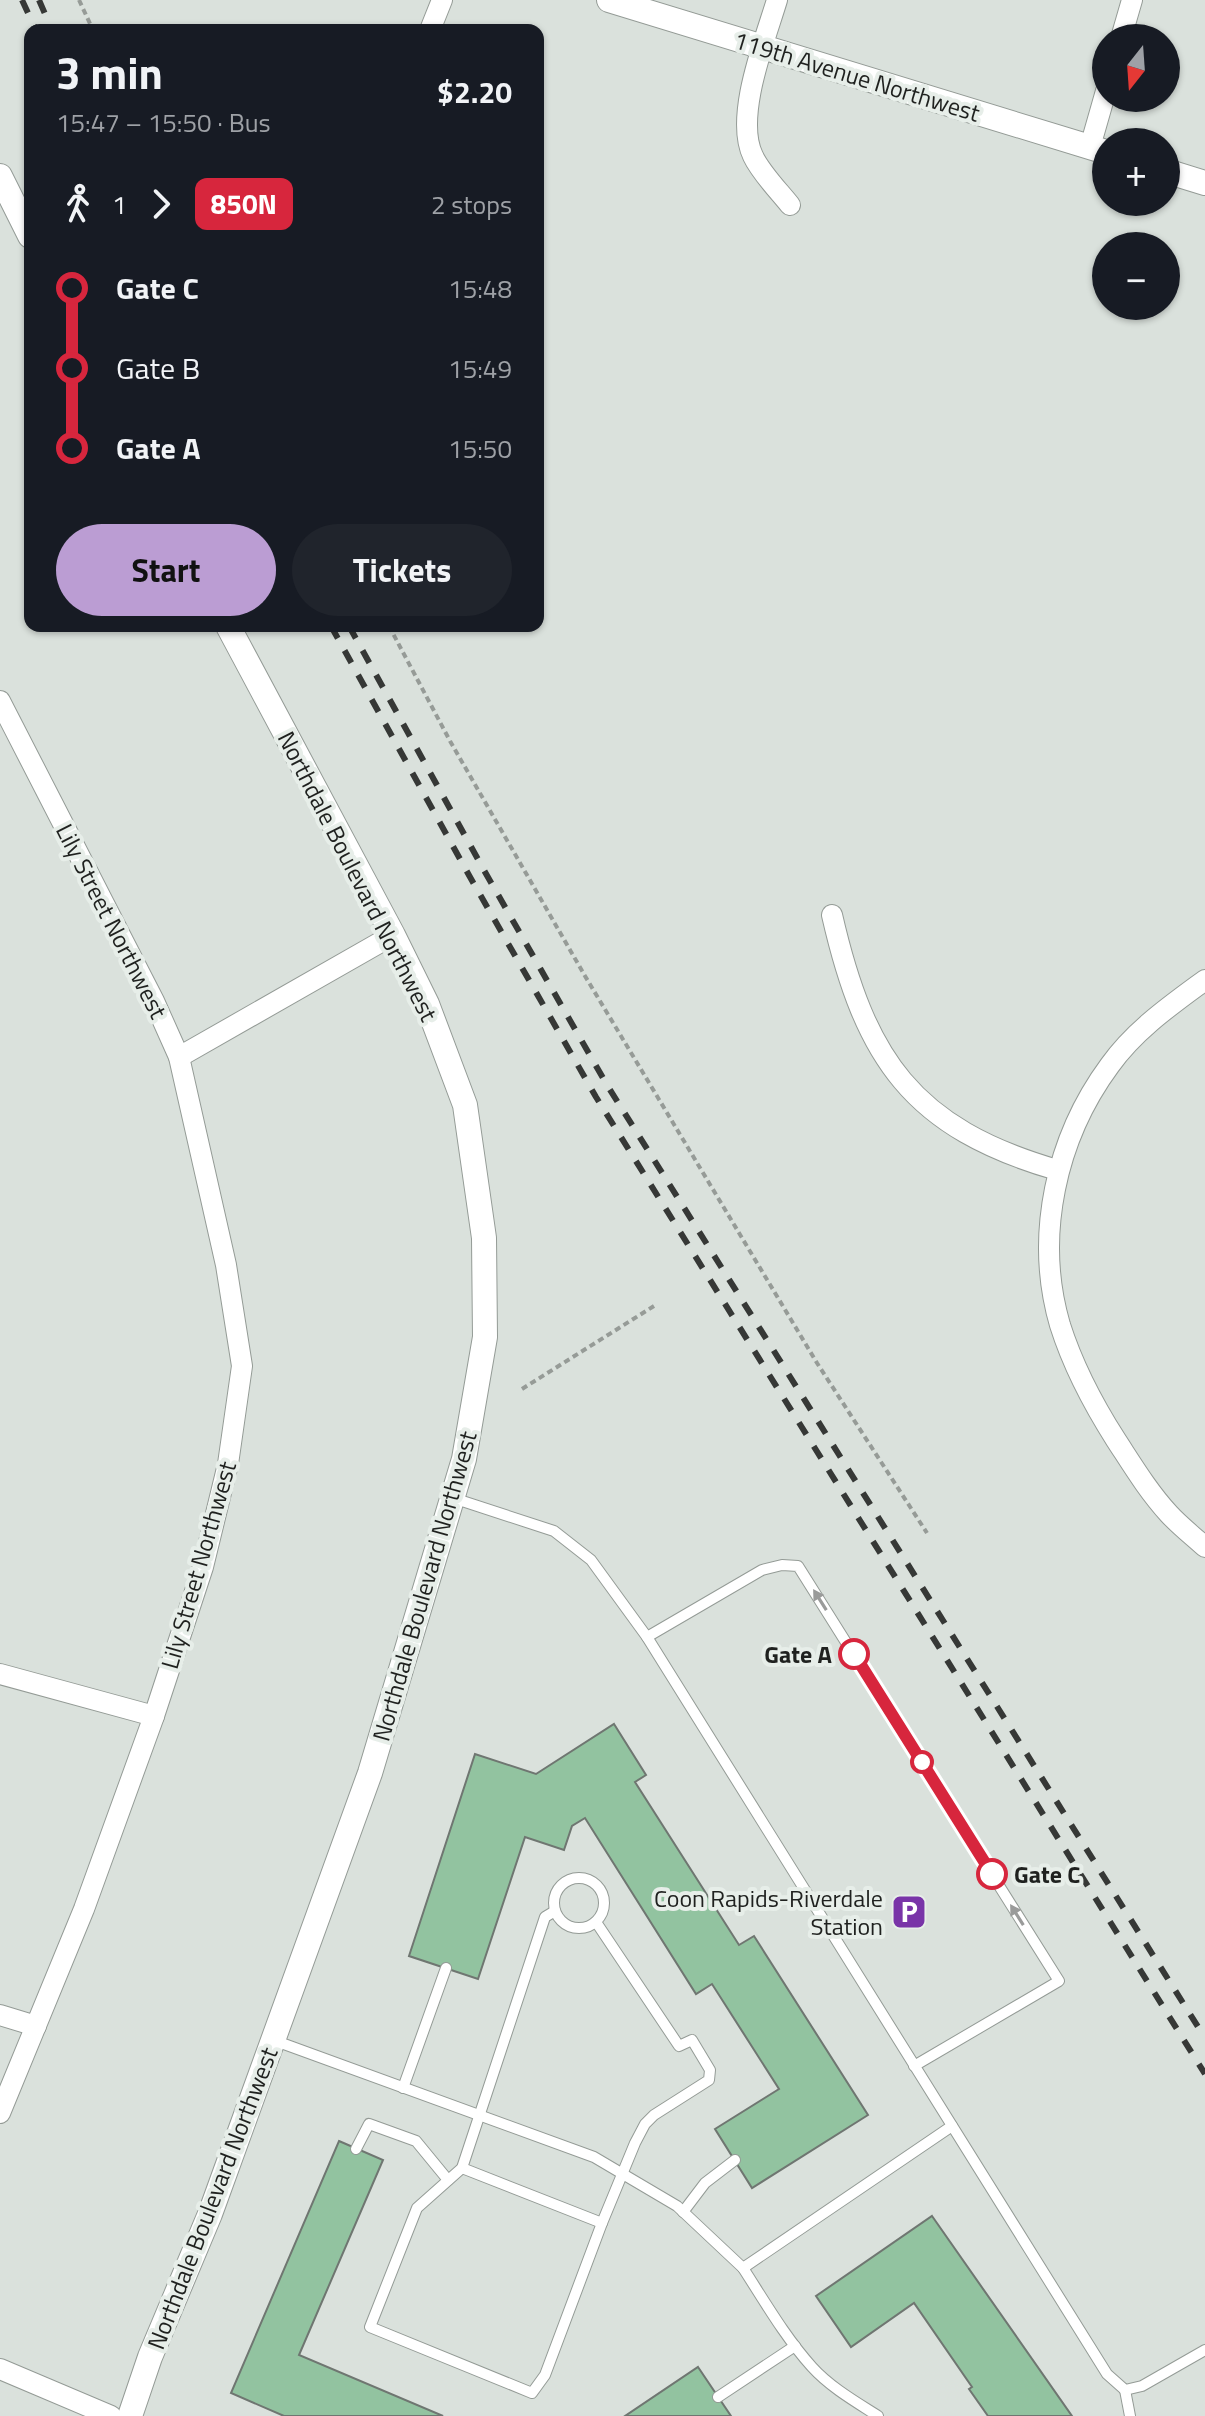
<!DOCTYPE html>
<html lang="en">
<head>
<meta charset="utf-8">
<style>
	:root { --surface:#171b24; --page:#20242c; --text:#f1f3f6; --muted:#9ea1a6; --accent:#bb9dd3 }
	body { margin:0; font-family:"Titillium Web",sans-serif; background:var(--page); color:var(--text); height:100vh; display:flex; flex-direction:column; font-size:30px; white-space:nowrap }
	* { box-sizing:border-box; margin:0 }
	p { font-size:26px; color:var(--muted) }
	.icon { flex:none; width:44px; height:44px; fill:none; stroke:currentColor; stroke-width:2; stroke-linecap:round; stroke-linejoin:round }
	.map { position:relative; flex:1; overflow:hidden }
	.details { position:absolute; left:24px; top:24px; width:520px; height:608px; display:flex; flex-direction:column; background:var(--surface); border-radius:16px; box-shadow:0 2px 6px #0004 }
	.details>* { flex:none }
	.badge { padding:0 16px; border-radius:12px; font-size:28px; line-height:52px }
	.needle { width:52px; rotate:197deg }
	.fabs { position:absolute; left:1092px; top:24px; display:grid; gap:16px }
	.fabs a { display:grid; place-items:center; width:88px; height:88px; border-radius:50%; background:var(--surface); box-shadow:0 2px 6px #0004; font-size:40px }
	.map>.badge { position:absolute; translate:-50% -50%; box-shadow:0 0 0 4px #fff }
	.legs { display:flex; align-items:center; gap:12px; height:88px; padding:0 32px; font-size:26px }
	.legs p { margin-inline-start:auto }
	.head { display:flex; align-items:center; justify-content:space-between; height:136px; padding:0 32px }
	h1 { font-size:44px; font-weight:700; line-height:60px }
	.primary-button { display:flex; gap:16px; margin-top:auto; padding:16px 32px }
	.primary-button a { flex:1; height:92px; border-radius:48px; background:var(--accent); color:#111; font-size:32px; font-weight:700; line-height:92px; text-align:center }
	.primary-button a+a { background:var(--page); color:var(--text) }
	ul { padding:0 32px; list-style:none }
	li { display:flex; align-items:center; gap:28px; height:80px; font-size:30px }
	li i { display:grid; place-items:center; width:12px; height:100%; margin:0 10px; background:currentColor }
	li i::after { content:''; width:20px; height:20px; margin:-10px; border:6px solid; border-radius:50%; background:var(--surface) }
	li p { margin-inline-start:auto }
	li:first-child i { background:linear-gradient(#0000 50%,currentColor 0) }
	li:last-child i { background:linear-gradient(currentColor 50%,#0000 0) }
	.map>svg:first-child { display:block }
</style>
</head>
<body>
<div class="map">
<svg width="1205" height="2416" viewBox="0 0 1205 2416">
	<rect width="100%" height="100%" fill="#dae1dc"/>
	<g fill="#92c3a0" stroke="#6f7671" stroke-width="2">
		<polygon points="614,1724 646,1775 635,1782 739,1945 754,1936 868,2115 752,2188 715,2129 779,2089 712,1984 696,1994 585,1818 572,1826 564,1850 525,1837 478,1979 409,1956 475,1754 536,1774"/>
		<polygon points="339,2141 383,2160 299,2355 443,2416 284,2416 231,2393"/>
		<polygon points="932,2216 1072,2416 988,2416 969,2389 972,2387 914,2303 851,2347 816,2296"/>
		<polygon points="698,2367 731,2416 625,2416"/>
	</g>
	<g fill="none" stroke-linecap="round" stroke-linejoin="round">
		<defs>
			<g id="service">
				<polyline points="453,1498 554,1531 591,1560 647,1637 1107,2374 1125,2390 1142,2386 1205,2350"/>
				<polyline points="647,1637 762,1570 782,1565 798,1566 1059,1981 914,2066"/>
				<circle cx="579" cy="1903" r="25"/>
				<polyline points="555,1911 545,1917 462,2168 417,2208 370,2327 532,2393 545,2375 602,2223 635,2143 645,2124 654,2115 709,2080 710,2070 692,2040 679,2046 596,1922"/>
				<polyline points="273,2040 594,2157 677,2206 743,2268"/>
				<polyline points="403,2088 446,1968"/>
				<polyline points="356,2149 369,2124 416,2141 448,2180"/>
				<polyline points="462,2168 602,2223"/>
				<polyline points="683,2212 705,2183 735,2160"/>
				<polyline points="1125,2390 1130,2416"/>
				<polyline points="718,2397 795,2346"/>
				<path d="M 878,2416 C 856,2402 830,2387 812,2367 C 785,2337 765,2302 743,2268 L 952,2126"/>
			</g>
			<g id="minor">
				<path d="M 777,0 C 765,40 734,117 753,156 C 761,173 778,190 790,205"/>
				<polyline points="430,30 442,0"/>
				<polyline points="1121,38 1132,0"/>
				<polyline points="1090,147 1106,91"/>
				<polyline points="0,701 154,1001 179,1057 226,1265 242,1366 228,1464 203,1567 154,1716 84,1909 0,2113"/>
				<path d="M 832,915 C 865,1059 912,1128 1057,1170"/>
				<path d="M 1205,980 C 1171,1005 1135,1030 1110,1065 C 1056,1138 1034,1236 1060,1325 C 1073,1366 1093,1404 1116,1440 C 1133,1466 1148,1491 1169,1514 C 1180,1526 1193,1536 1205,1547"/>
				<polyline points="179,1057 393,935"/>
				<polyline points="0,1674 154,1716"/>
				<polyline points="0,2015 36,2026"/>
				<polyline points="0,2369 111,2416"/>
			</g>
			<g id="tertiary">
				<polyline points="609,0 1106,152"/>
				<polyline points="1166,171 1205,183"/>
				<polyline points="0,176 30,236"/>
				<polyline points="130,2416 150,2357 210,2214 370,1773 464,1459 485,1337 484,1238 465,1105 427,1004 393,935 228,626"/>
			</g>
		</defs>
		<use href="#service" stroke="#949b96" stroke-width="12"/>
		<use href="#minor" stroke="#949b96" stroke-width="22"/>
		<use href="#tertiary" stroke="#949b96" stroke-width="26"/>
		<g stroke="#969b97" stroke-width="4" stroke-dasharray="6 4" stroke-linecap="butt">
			<polyline points="79,0 93,30"/>
			<polyline points="389,626 450,741 585,976 817,1363 927,1533"/>
			<polyline points="522,1389 654,1306"/>
		</g>
		<use href="#service" stroke="#fff" stroke-width="10"/>
		<use href="#minor" stroke="#fff" stroke-width="20"/>
		<use href="#tertiary" stroke="#fff" stroke-width="24"/>
		<g stroke="#363836" stroke-width="6" stroke-dasharray="14 14" stroke-linecap="butt">
			<polyline points="22,0 36,30"/>
			<polyline points="39,0 52,30"/>
			<polyline points="331,626 470,877 596,1097 1205,2074"/>
			<polyline points="349,626 485,872 607,1085 1205,2038"/>
		</g>
	</g>
	<defs><path id="oneway-solid" d="M-6-.8H1V-3.2L6.5 0L1 3.2V.8H-6Z" transform="scale(2)"/></defs>
	<g fill="#9a9b9a">
		<use href="#oneway-solid" transform="translate(820 1600) rotate(-122)"/>
		<use href="#oneway-solid" transform="translate(1017 1915) rotate(-122)"/>
	</g>
	<g fill="none" stroke-linecap="round" stroke-linejoin="round">
		<defs>
			<polyline id="line-1" points="854,1654 992,1874"/>
		</defs>
		<use href="#line-1" stroke="#fff" stroke-width="18"/>
		<use href="#line-1" stroke="#d7263d" stroke-width="12"/>
	</g>
	<defs>
		<symbol id="parking-square" viewBox="-11 -11 22 22"><rect x="-9" y="-9" width="18" height="18" rx="4" fill="#7934a8" stroke="#e7eee9"/><path d="M-3.5-5.5H1a3.5 3.5 0 0 1 0 7H-1V5.5H-3.5ZM-1-3.4V-.6H.8a1.4 1.4 0 0 0 0-2.8Z" fill="#fff"/></symbol>
	</defs>
	<g fill-rule="evenodd">
		<use href="#parking-square" x="889" y="1892" width="40" height="40"/>
	</g>
	<g fill="#fff" stroke="#d7263d" stroke-width="4">
		<circle cx="854" cy="1654" r="14"/>
		<circle cx="922" cy="1762" r="10"/>
		<circle cx="992" cy="1874" r="14"/>
	</g>
	<g text-anchor="middle" dominant-baseline="central" stroke-width="8" stroke-linejoin="round" paint-order="stroke">
		<g font-size="24" fill="#1f211f" stroke="#e7eee9">
			<text transform="translate(857 76) rotate(17)">119th Avenue Northwest</text>
			<text transform="translate(358 876) rotate(63)">Northdale Boulevard Northwest</text>
			<text transform="translate(112 921) rotate(63)">Lily Street Northwest</text>
			<text transform="translate(198 1565) rotate(-74)">Lily Street Northwest</text>
			<text transform="translate(424 1586) rotate(-74)">Northdale Boulevard Northwest</text>
			<text transform="translate(212 2198) rotate(-69)">Northdale Boulevard Northwest</text>
		</g>
		<g font-size="24" font-weight="bold" fill="#1f211f" stroke="#e7eee9" text-anchor="end">
			<text x="832" y="1654">Gate A</text>
			<text x="1014" y="1874" text-anchor="start">Gate C</text>
		</g>
		<g font-size="24" fill="#1f211f" stroke="#e7eee9" text-anchor="end">
			<text x="883" y="1898">Coon Rapids-Riverdale<tspan x="883" dy="28">Station</tspan></text>
		</g>
	</g>
</svg>
<div class="fabs">
<a><svg class="needle" viewBox="-14 -14 28 28"><path d="M0-13l5 13h-10z" fill="#e53935"/><path d="M0 13l5-13h-10z" fill="#9ea1a6"/></svg></a>
<a>+</a>
<a>−</a>
</div>
<section class="details">
<div class="head"><div><h1>3 min</h1><p>15:47 – 15:50 · Bus</p></div><b>$2.20</b></div>
<div class="legs"><svg class="icon" aria-label="walk" viewBox="0 0 24 24"><circle cx="13" cy="4" r="2"/><path d="M13 8l-2 6 4 7M11 14l-3 7M7 12l3-4h3l4 4"/></svg>1<svg class="icon" aria-label="forward" viewBox="0 0 24 24"><path d="M9 5l7 7-7 7"/></svg><b class="badge" style="background:#d7263d;color:#fff">850N</b><p>2 stops</p></div>
<ul>
<li><i style="color:#d7263d"></i><b>Gate C</b><p>15:48</p></li>
<li><i style="color:#d7263d"></i><span>Gate B</span><p>15:49</p></li>
<li><i style="color:#d7263d"></i><b>Gate A</b><p>15:50</p></li>
</ul>
<div class="primary-button"><a>Start</a><a>Tickets</a></div>
</section>
</div>
</body>
</html>
